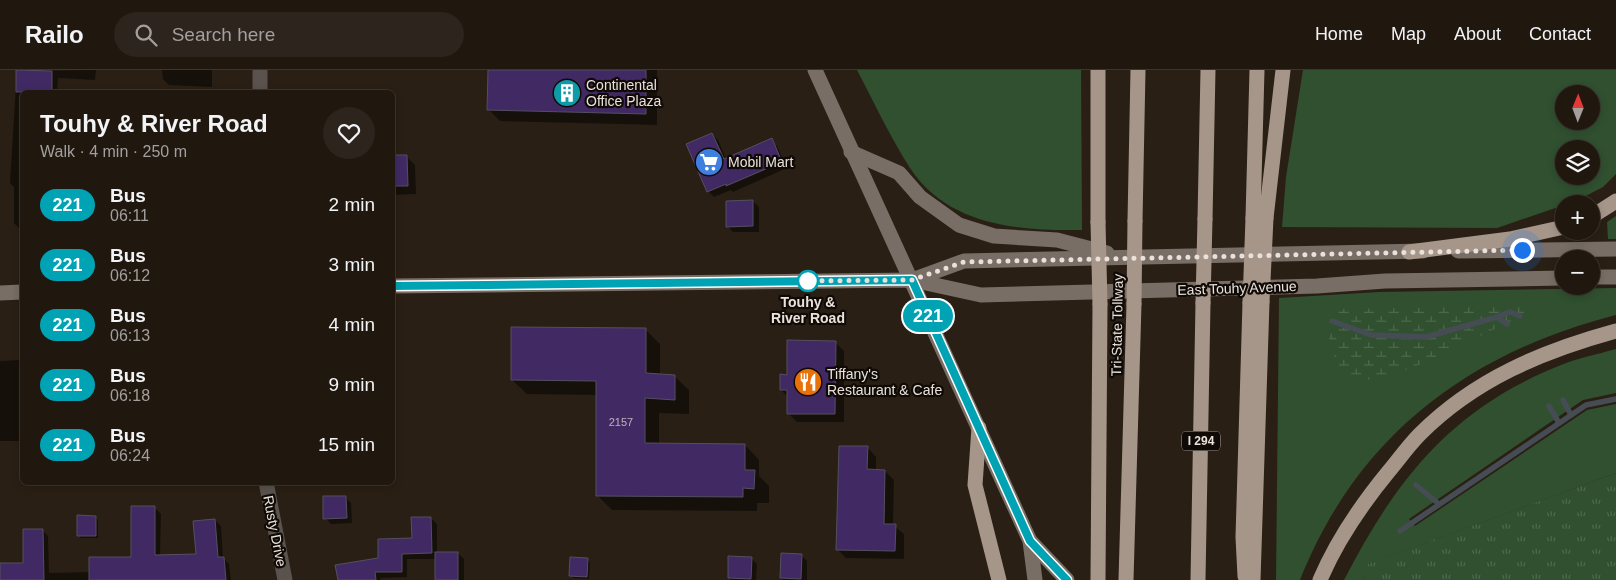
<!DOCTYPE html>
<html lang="en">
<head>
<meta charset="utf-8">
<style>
	:root { --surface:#20170f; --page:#2d241d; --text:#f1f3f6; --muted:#a29f9e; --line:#3d362f }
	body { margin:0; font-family:Arial,sans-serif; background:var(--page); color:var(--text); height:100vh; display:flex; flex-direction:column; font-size:19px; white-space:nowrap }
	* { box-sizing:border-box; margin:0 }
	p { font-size:16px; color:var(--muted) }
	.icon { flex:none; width:28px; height:28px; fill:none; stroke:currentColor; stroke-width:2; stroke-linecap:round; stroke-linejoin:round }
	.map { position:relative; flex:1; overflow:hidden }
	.details { position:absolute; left:20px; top:20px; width:375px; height:395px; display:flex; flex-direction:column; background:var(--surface); border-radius:8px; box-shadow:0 2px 8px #0003,0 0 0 1px var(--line) }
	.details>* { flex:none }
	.badge { padding:0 10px; border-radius:16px; font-size:18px; line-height:32px }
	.needle { width:32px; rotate:1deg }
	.buttons { position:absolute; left:1555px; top:15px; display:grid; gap:10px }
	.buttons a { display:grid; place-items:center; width:45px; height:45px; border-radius:50%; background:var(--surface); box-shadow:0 2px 8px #0003,0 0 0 1px var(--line); font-size:25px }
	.you { position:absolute; width:25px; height:25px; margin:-12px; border:4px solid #fff; border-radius:50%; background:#1a73e8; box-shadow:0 0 0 8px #1a73e833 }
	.map>.badge { position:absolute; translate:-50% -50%; box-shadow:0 0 0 2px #fff }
	.round { display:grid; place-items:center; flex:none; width:52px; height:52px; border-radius:26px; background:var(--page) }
	.head { display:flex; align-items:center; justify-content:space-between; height:85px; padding:0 20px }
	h1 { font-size:24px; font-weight:700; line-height:38px }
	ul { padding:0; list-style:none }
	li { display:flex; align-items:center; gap:15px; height:60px; padding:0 20px }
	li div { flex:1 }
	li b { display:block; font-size:19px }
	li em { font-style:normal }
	li .badge { min-width:55px; font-weight:700; text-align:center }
	header { display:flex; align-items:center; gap:30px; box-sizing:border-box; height:70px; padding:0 25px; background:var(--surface); border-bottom:1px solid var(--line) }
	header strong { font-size:24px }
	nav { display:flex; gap:28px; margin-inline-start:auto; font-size:18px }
	.search { width:350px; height:45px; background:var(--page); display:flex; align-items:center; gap:12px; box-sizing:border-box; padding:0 18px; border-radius:28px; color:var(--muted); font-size:19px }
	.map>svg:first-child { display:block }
</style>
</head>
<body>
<header>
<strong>Railo</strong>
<div class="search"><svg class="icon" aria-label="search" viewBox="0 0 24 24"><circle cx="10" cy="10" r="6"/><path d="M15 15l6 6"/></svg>Search here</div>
<nav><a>Home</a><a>Map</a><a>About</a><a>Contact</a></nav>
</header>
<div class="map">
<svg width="1616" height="510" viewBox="0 0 1616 510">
	<defs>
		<pattern id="wetland-marsh" width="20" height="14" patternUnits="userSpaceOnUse" patternTransform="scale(1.25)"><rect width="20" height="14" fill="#305030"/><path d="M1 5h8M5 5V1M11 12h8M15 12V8" fill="none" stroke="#4e694d"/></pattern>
		<pattern id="park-tufts" width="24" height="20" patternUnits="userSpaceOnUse" patternTransform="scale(1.25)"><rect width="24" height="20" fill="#305030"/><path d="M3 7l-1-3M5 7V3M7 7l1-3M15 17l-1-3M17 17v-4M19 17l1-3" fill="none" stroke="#4e694d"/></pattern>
	</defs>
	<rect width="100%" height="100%" fill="#2a1f14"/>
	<g fill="#305030" fill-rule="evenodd">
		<path d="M 857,0 L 1081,0 L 1082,160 C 1019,161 948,156 910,98 C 890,67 874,32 857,0 Z"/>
		<path d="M 1303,0 L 1616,0 L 1616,104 L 1603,117 L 1576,131 L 1497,158 L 1282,157 L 1286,107 ZM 1564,24 L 1591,24 L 1591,51 L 1564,51 ZM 1564,79 L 1591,79 L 1591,106 L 1564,106 Z"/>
		<polygon points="1616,146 1616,169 1608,169 1607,152"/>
		<path d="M 1616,218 L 1616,245 C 1468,283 1357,366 1300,510 L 1276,510 L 1279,228 L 1379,222 Z"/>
		<path d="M 1616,279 L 1616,323 L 1583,330 L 1409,449 L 1415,456 L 1587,340 L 1616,334 L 1616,403 L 1369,494 L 1364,510 L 1344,510 C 1396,409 1452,338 1561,295 C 1578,288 1598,284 1616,279 Z"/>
	</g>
	<path fill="url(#wetland-marsh)" d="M 1532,236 L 1530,243 C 1495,255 1386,322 1353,308 C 1339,302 1330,281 1329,267 C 1329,260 1332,251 1333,244 L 1340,239 Z"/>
	<polygon fill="url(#park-tufts)" points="1616,403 1616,510 1364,510 1368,494"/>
	<g fill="#0007">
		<polygon points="96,0 95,10 58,8 57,22 22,22 22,159 20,159 14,153 14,117 10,113 17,1"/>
		<polygon points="162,0 212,0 212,17 169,15 163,9"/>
		<polygon points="489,0 657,0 657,55 500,51 488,39"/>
		<polygon points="712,64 718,70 726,89 771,70 777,76 787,98 733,122 731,120 714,127 708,121"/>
		<polygon points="392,86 406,86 415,95 416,124 392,125"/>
		<polygon points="753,131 759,137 759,162 733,162 727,156"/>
		<polygon points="645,259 660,274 660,305 674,306 689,320 689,344 659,343 659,374 745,375 759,390 759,406 769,416 769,433 757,433 757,441 612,440 597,425 597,325 527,324 512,310"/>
		<polygon points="835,272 844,281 844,352 797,352 788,343 788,327 781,320 788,306"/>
		<polygon points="22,290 22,371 0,371 0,291"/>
		<polygon points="868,378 876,387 876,401 885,401 894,410 893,455 904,464 904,489 846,488 837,479"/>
		<polygon points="345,427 351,433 352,453 331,454 325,448"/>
		<polygon points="155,438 161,444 160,486 197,486 215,450 221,456 223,488 229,494 231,510 0,510 0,494 24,494 42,460 48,466 49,503 90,502 132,488"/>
		<polygon points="96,447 98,450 98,468 81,468 78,465"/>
		<polygon points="431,448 437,454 437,483 458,483 464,489 464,510 436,510 436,489 407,489 407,507 380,508 381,510 339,510 413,469"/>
		<polygon points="801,485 807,491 807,510 783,510 781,508"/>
		<polygon points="751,488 757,494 756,510 731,510 729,508"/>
		<polygon points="587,489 590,492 589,509 573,508 570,505"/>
	</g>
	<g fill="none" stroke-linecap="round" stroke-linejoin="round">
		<g stroke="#464c54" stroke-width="5.5">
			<polyline points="1497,247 1510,242 1520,246"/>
			<polyline points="1332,251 1371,265 1426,267 1497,247 1507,254"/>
			<polyline points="1563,330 1571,345"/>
			<polyline points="1549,336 1559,353"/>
			<polyline points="1416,415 1439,434"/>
			<polyline points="1400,461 1586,335 1616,329"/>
		</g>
	</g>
	<g fill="#412a64" stroke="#544f5f">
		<polygon points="16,0 52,1 52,22 16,22"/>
		<polygon points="488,0 646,0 646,44 487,40"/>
		<polygon points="712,63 724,89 772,68 782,92 726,116 726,114 707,122 686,74"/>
		<polygon points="392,85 407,85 408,116 392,116"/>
		<polygon points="753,130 753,156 726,157 726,131"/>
		<polygon points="511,257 646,258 646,303 675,305 675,330 645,328 645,373 745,374 745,400 755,400 754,419 743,418 743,427 596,426 596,311 511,310"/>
		<polygon points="787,270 836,271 835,344 787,344 787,320 780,320 780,304 787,305"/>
		<polygon points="839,376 868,376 867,399 885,400 884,454 896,454 895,481 836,480"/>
		<polygon points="323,426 346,426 347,448 323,449"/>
		<polygon points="131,436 155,436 155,485 196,484 193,451 215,449 218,487 224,487 226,510 89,510 89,487 131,487"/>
		<polygon points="77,445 96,446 96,466 77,466"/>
		<polygon points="411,447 431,447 432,483 402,484 402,502 375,502 376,510 338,510 335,495 378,488 378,469 412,468"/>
		<polygon points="23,459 43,459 44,510 0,510 0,493 23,493"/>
		<rect x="435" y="482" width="23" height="28"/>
		<polygon points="781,483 802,484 801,509 780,508"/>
		<polygon points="728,486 752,487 751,509 728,508"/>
		<polygon points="570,487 588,488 587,507 569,506"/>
	</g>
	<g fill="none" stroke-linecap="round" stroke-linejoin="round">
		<g stroke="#59524d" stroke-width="15">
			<polyline points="260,22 260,0"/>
			<polyline points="266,412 285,510"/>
		</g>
		<g stroke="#786e66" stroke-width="15">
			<polyline points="815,0 1030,471 1035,510"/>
			<polyline points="851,82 899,103 920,127 959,155 994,166 1057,170 1107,183"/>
			<polyline points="1458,181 1616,179"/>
			<polyline points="1591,207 1616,207"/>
			<polyline points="912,210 964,191 1423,181"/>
			<polyline points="392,216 912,210 981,225 1317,216 1385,211 1564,208"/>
			<polyline points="0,223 22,222"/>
			<polyline points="1030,471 1067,510"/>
		</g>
		<g stroke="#a6968a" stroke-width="15">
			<polyline points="1098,0 1098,152"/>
			<polyline points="1591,147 1616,131"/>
			<polyline points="1253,148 1257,0"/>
			<polyline points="1266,148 1283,0"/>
			<polyline points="1205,149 1208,0"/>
			<polyline points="1135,151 1138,0"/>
			<polyline points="1409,182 1510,169 1564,157"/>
			<polyline points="979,358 975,415 999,510"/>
			<polyline points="1245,506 1243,467 1250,233"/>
			<polyline points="1098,510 1100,234"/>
			<polyline points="1126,510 1134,234"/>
			<polyline points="1198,510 1203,233"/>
			<polyline points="1253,510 1262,232"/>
			<path d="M 1320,510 C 1337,470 1361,435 1389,401 C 1399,389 1409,375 1420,364 C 1475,309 1543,281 1616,261"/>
		</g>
		<g stroke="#a6968a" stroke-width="15">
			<polyline points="1098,152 1100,234"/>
			<polyline points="1262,232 1266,148"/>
			<polyline points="1203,233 1205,149"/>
			<polyline points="1250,233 1253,148"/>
			<polyline points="1134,234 1135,151"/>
		</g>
	</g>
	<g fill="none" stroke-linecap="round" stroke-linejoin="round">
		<defs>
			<polyline id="line" points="392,216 912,210 1030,471 1067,510"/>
		</defs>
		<use href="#line" stroke="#fff" stroke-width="11"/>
		<use href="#line" stroke="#00a3b4" stroke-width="8"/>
		<polyline stroke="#e9e1da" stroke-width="5" stroke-dasharray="0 9" points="808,211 806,211 912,210 964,192 1522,180"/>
	</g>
	<defs>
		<symbol id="building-disc" viewBox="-11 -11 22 22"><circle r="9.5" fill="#0f9aa8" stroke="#0f0a06"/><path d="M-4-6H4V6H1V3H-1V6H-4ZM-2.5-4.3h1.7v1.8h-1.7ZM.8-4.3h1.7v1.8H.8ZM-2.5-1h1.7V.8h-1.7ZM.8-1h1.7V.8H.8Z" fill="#fff"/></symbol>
		<symbol id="supermarket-disc" viewBox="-11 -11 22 22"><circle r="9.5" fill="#3f7fe0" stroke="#0f0a06"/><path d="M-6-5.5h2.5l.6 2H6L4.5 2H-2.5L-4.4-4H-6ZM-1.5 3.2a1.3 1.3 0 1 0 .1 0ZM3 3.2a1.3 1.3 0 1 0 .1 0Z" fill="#fff"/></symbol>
		<symbol id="restaurant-disc" viewBox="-11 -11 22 22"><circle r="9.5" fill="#e8710a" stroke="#0f0a06"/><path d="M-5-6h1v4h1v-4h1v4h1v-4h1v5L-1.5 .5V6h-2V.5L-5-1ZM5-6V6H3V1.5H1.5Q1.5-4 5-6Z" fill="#fff"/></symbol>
	</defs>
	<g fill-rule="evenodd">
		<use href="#building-disc" x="551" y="7" width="32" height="32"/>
		<use href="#supermarket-disc" x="693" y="76" width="32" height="32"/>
		<use href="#restaurant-disc" x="792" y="296" width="32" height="32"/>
	</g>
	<circle fill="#fff" stroke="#00a3b4" stroke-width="2.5" cx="808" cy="211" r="10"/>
	<g text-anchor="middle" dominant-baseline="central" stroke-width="4.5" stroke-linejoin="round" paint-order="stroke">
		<g font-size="11" fill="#bfb3bc">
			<text x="621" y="352">2157</text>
		</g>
		<rect fill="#0f0a06" stroke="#a8a09a" stroke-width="1" x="1182" y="361.5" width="38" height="19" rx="4"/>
		<g font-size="12" font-weight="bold" fill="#e9e1da">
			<text x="1201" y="371">I 294</text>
		</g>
		<g font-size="14" fill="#e9e1da" stroke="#0f0a06" text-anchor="start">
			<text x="586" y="15">Continental<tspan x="586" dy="16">Office Plaza</tspan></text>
			<text x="728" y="92">Mobil Mart</text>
			<text x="827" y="304">Tiffany's<tspan x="827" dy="16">Restaurant &amp; Cafe</tspan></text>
		</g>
		<g font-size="14" fill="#e9e1da" stroke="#0f0a06">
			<text transform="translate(1237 218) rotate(-2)">East Touhy Avenue</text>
			<text transform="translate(1117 255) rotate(-89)">Tri-State Tollway</text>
			<text transform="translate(275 461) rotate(79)">Rusty Drive</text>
		</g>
		<g font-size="14" font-weight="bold" fill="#e9e1da" stroke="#0f0a06">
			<text x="808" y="232">Touhy &amp;<tspan x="808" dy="16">River Road</tspan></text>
		</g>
	</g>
</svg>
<div class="buttons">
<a><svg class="needle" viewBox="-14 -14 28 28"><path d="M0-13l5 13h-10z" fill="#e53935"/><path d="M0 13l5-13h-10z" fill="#a29f9e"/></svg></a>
<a><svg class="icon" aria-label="layers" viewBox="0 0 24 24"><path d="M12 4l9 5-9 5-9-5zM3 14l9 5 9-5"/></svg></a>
<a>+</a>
<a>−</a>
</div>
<div class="you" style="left:1522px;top:180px"></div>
<b class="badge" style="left:928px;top:246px;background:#00a3b4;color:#fff">221</b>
<section class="details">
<div class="head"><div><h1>Touhy &amp; River Road</h1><p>Walk · 4 min · 250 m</p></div><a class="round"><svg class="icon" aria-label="heart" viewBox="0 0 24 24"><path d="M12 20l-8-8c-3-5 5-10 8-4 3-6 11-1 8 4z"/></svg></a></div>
<ul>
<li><span class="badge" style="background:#00a3b4;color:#fff">221</span><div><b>Bus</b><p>06:11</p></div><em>2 min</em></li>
<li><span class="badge" style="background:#00a3b4;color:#fff">221</span><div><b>Bus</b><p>06:12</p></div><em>3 min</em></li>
<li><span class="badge" style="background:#00a3b4;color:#fff">221</span><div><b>Bus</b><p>06:13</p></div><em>4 min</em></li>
<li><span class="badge" style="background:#00a3b4;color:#fff">221</span><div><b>Bus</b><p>06:18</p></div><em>9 min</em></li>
<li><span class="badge" style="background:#00a3b4;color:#fff">221</span><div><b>Bus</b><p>06:24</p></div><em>15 min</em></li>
</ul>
</section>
</div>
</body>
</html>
